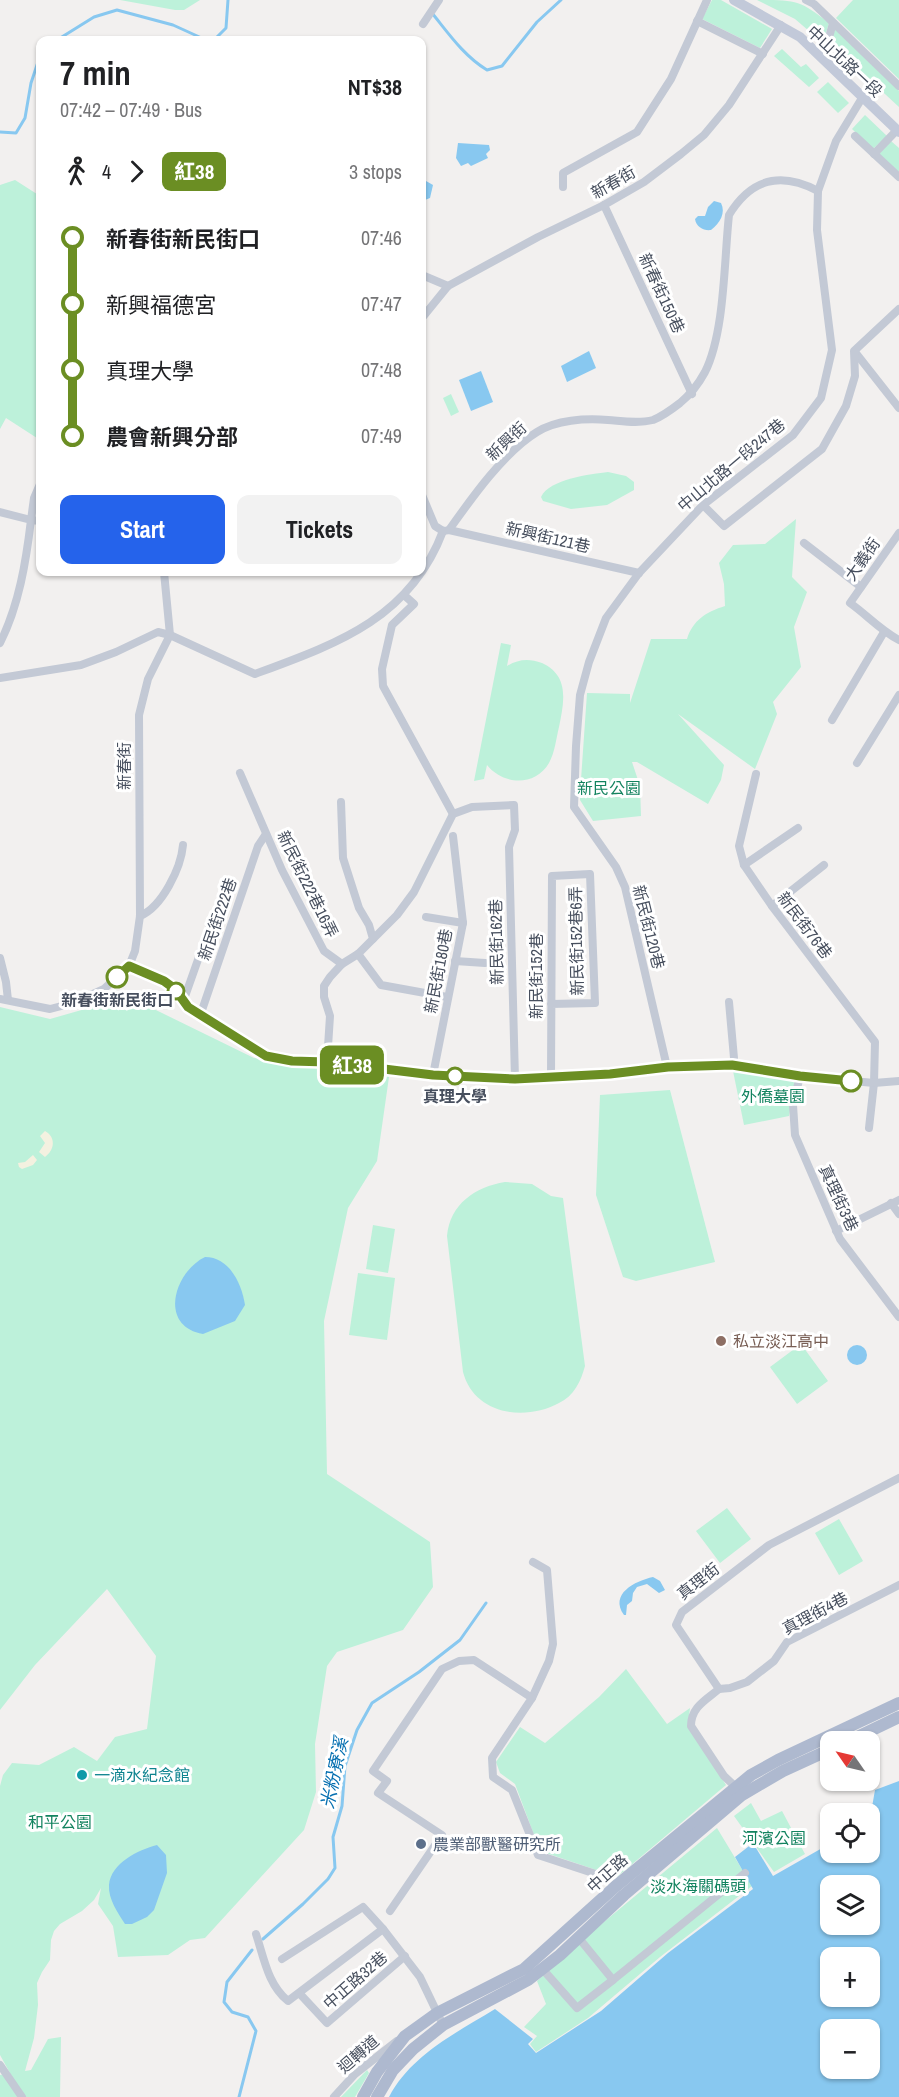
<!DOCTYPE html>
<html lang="en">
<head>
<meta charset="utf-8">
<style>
	:root { --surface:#fff; --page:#f2f2f2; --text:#202124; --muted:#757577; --accent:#2563eb }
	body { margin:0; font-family:"Archivo Narrow","Noto Sans TC",sans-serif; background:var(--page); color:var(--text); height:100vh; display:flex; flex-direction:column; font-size:22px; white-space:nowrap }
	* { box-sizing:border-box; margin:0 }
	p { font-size:20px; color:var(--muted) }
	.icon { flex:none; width:33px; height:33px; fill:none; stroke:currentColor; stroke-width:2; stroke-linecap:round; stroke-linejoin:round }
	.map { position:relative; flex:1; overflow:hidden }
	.side { position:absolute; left:36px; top:36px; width:390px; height:540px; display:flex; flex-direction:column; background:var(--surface); border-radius:12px; box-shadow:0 2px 4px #0004 }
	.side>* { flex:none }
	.badge { padding:0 12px; border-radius:9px; font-size:21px; line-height:39px }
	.needle { width:39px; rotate:304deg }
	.fabs { position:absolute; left:820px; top:1731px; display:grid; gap:12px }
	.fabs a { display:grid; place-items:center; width:60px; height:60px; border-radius:12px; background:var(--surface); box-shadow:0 2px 4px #0004; font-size:30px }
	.map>.badge { position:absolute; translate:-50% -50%; box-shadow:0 0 0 3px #fff }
	.legs { display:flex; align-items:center; gap:9px; height:66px; padding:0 24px; font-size:20px }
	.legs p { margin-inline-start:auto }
	.head { display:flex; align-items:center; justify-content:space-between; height:102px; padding:0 24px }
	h1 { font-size:33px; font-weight:700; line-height:45px }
	.cta { display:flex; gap:12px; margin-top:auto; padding:12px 24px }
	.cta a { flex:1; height:69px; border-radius:12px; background:var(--accent); color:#fff; font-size:24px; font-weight:700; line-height:69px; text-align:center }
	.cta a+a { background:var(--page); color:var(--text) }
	ul { padding:0 24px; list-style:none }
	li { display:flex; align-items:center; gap:21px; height:66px; font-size:22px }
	li i { display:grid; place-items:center; width:9px; height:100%; margin:0 8px; background:currentColor }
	li i::after { content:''; width:15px; height:15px; margin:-8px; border:4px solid; border-radius:50%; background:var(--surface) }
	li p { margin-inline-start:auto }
	li:first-child i { background:linear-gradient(#0000 50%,currentColor 0) }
	li:last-child i { background:linear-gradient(currentColor 50%,#0000 0) }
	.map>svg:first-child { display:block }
</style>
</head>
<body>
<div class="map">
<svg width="899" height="2097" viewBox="0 0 899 2097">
	<rect width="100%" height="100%" fill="#f2f0ef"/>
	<g fill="#bdf1da">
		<polygon points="120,0 200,0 184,10 175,10"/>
		<polygon points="712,0 721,0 772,29 760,48 702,19"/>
		<path d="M 757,0 C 796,0 800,0 829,23 L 823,43 L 795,19 Z"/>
		<polygon points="853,0 899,0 899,79 836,18"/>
		<polygon points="835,29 899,91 899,107 831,44"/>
		<polygon points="782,49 801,67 806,64 819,78 809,87 774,56"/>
		<polygon points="828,82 849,103 838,113 817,92"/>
		<polygon points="865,115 887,136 873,149 852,129"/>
		<polygon points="891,141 899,148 899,172 879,154"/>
		<polygon points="15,180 40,196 40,440 6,418 0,429 0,185"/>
		<polygon points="451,394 459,412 451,416 443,398"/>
		<path d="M 608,472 L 626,476 L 634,482 L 634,490 L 607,505 L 571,509 L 543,501 L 541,497 C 549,479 591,474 608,472 Z"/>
		<path d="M 796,519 L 792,577 L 807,592 L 794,627 L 801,667 L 773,702 L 777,714 L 755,769 L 678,714 L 724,765 L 721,780 L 708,804 L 637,762 L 632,762 L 640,786 L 641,816 L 593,821 L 580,800 L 580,794 L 587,693 L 630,694 L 630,703 L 651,639 L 687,639 C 693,620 706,612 725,606 L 724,584 L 719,563 L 733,545 L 765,544 Z"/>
		<path d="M 501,643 L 511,645 L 507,666 C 518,659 529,658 542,663 C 570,676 564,702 559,727 C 556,739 555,752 549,763 C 535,787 503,785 487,765 L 484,779 L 474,781 Z"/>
		<polygon points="115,990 254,1058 329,1065 389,1077 377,1161 348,1208 324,1321 327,1474 430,1542 433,1587 403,1630 337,1652 327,1666 315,1744 316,1792 304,1830 205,1938 190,1940 168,1955 118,1957 113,1926 98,1904 101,1888 94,1900 82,1911 60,1924 54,1931 51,1940 50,1960 42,1972 37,1983 38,2005 34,2038 25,2071 31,2070 48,2039 61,2037 60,2097 0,2097 0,2075 10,2073 0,2055 0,1786 3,1775 12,1763 39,1765 74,1747 97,1761 115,1737 147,1729 156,1656 107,1589 35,1665 0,1710 0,1007 50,1019 85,1009"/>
		<polygon points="733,1071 788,1079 795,1083 789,1116 744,1125"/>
		<polygon points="670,1090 715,1262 636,1281 623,1277 596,1195 600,1095"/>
		<path d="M 505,1182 L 532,1184 L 551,1196 L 563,1198 L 585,1366 C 581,1381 574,1396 559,1403 C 524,1422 474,1414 463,1372 L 447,1236 C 450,1204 475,1187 505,1182 Z"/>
		<polygon points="373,1225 395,1229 388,1273 366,1269"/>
		<polygon points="358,1273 395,1278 387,1340 349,1335"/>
		<polygon points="801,1344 828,1381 797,1404 770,1367"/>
		<polygon points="727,1508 751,1539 720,1563 696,1531"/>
		<polygon points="839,1519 863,1561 839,1575 815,1533"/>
		<polygon points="626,1669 667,1724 690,1708 688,1724 726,1785 617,1877 540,1851 515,1784 500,1773 496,1762 520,1727 545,1743 599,1697"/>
		<polygon points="751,1803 761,1821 782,1811 805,1854 774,1872 734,1816"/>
		<polygon points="717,1828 752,1886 660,1957 588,2018 536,2052 530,2044 537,2036 524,2027 546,2004 537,1981 581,1941"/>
		<polygon points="367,2070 369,2073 355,2097 341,2097"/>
	</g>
	<g fill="#f4f1e0">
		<path d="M 45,1131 C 56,1137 55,1150 45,1157 L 39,1152 L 45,1143 L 40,1136 Z"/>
		<polygon points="33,1155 37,1160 33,1165 22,1169 19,1167 18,1163 25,1162"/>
	</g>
	<g fill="#88c8f0" fill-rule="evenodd">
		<polygon points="458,143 489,145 490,150 486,154 488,158 471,166 468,163 461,166 456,158"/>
		<polygon points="426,181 433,185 430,198 425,200 422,199 422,182"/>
		<path d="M 714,201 L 721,203 C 726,213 720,223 711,230 C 704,231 696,227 695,219 L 698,216 L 705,216 L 708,207 Z"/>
		<polygon points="589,351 596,368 567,382 561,366"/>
		<polygon points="481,371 493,402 471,411 459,380"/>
		<path d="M 205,1257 C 230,1257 242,1285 245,1305 L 235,1321 L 203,1334 C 158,1326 174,1272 205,1257 Z"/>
		<circle cx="857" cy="1355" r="10"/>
		<path d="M 653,1577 L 660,1581 L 665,1590 L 659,1593 L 647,1584 L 637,1587 L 633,1593 L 632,1601 L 627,1605 L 626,1615 L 624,1615 C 609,1594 635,1581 653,1577 Z"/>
		<path d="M 899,1781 L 899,2097 L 389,2097 C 411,2055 456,2033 495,2009 L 533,2039 L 528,2044 L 536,2053 L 601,2011 L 668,1953 L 753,1889 L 735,1857 L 753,1843 L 773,1876 L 831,1843 L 831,1852 L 870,1852 L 870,1814 L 861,1813 L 872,1807 L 875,1790 ZM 831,1886 L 870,1886 L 870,1924 L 831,1924 ZM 831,1958 L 870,1958 L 870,1996 L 831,1996 ZM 831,2030 L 870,2030 L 870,2068 L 831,2068 Z"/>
		<path d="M 157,1845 L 166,1855 L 167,1873 L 154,1910 L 147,1917 L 132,1924 L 125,1924 C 118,1913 108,1899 109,1885 C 111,1863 138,1850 157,1845 Z"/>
	</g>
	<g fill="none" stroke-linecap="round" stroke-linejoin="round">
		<g stroke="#88c8f0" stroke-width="3">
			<path d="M 432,13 C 449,34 464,56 487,70 L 502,66 L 537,22 L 561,0"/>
			<polyline points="57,40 94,17 117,10 173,25 206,40 214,40 226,28 228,0"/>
			<polyline points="0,132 16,133 25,118 31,83 40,56"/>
			<polyline points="263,1939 303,1904 328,1879 335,1868 333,1837 342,1806 345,1766 357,1730 372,1703 419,1672 460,1640 486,1603"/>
			<polyline points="239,2097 256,2031 248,2017 232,2012 224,2002 227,1982 252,1950"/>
		</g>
		<g stroke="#c3c9d5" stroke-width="8">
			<polyline points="806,0 814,4 899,86"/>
			<polyline points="697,21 763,54"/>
			<polyline points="423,24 439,0"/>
			<polyline points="823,59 833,23"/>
			<polyline points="855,136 899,177"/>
			<polyline points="874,154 897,130"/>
			<polyline points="563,187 563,173 637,132 671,79 707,0"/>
			<polyline points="604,205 692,394"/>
			<polyline points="422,275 448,286"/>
			<polyline points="422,318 448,286 538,237 604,205 644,182 681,154 704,135 729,105 781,25"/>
			<polyline points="855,352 899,408"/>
			<polyline points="40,484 34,498 31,520 40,521"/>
			<polyline points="422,495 435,526 443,531"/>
			<polyline points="703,505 724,526 822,449 846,406 855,376 854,351 899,309"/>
			<path d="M 0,512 L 31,520 C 26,562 19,605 0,643"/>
			<polyline points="449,530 639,573"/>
			<path d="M 443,531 L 449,530 C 471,499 504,452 537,432 C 556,420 585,418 608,420 C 622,421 638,424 653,420 C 663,416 671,410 680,403 C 691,394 698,385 705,372 C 725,332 724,260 729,215 C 751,179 780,171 818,191"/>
			<path d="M 899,533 L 850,603 C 867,615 880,630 899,640"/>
			<polyline points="804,543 861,587"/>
			<polyline points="404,595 414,604 392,625 382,669 383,686 453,814"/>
			<path d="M 0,678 L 81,665 L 116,652 L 158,632 L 170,635 L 255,674 C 336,644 410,619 443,531"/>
			<polyline points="832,720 884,632"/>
			<polyline points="857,763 899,695"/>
			<polyline points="240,773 282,870 324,951 342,964 358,954 373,939 369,925 359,908 343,858 341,802"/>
			<polyline points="756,774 739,846 744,865 772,906 875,1042 874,1083 869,1128"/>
			<polyline points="744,865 798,828"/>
			<polyline points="772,906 824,865"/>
			<path d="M 140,916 C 162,907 181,868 183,845"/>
			<polyline points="426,917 463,923"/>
			<polyline points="373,939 397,915 414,892 453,814 472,807 514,805 515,830 509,847 515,1079"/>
			<polyline points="358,954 381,985 447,997"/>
			<polyline points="0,958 6,982 8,1000"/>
			<polyline points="455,961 485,963"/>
			<polyline points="129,966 164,981 175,989 188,1007 266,1056 292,1061 327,1062 437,1076 515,1079 591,1075 667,1067 732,1065 800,1076 874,1083 899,1081"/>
			<polyline points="0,999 50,1009 73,1003 104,989 129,966 135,951 140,916 139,715 148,679 170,635 164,572"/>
			<polyline points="183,1002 211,923"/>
			<polyline points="729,1002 734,1058 732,1065"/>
			<polyline points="200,1016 258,846 266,834"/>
			<polyline points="327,1062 330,1016 324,997 324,986 330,977 342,964"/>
			<polyline points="667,1067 625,887 616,867 574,807 576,746 580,695 589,662 606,618 639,573 703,505 793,435 821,398 832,350 817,230 818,191 836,141 862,98"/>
			<polyline points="433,1075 463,923 453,836"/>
			<polyline points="800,1076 793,1105 795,1135 840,1239 899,1317"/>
			<polyline points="551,1077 552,876 590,874 595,1003 551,1004"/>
			<polyline points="891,1203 899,1214"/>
			<polyline points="836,1231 899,1200"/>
			<polyline points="719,1689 730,1688 747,1682 774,1661 787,1642 899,1585"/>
			<polyline points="532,1698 549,1661 553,1644 547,1570 533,1562"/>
			<path d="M 738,1789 L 724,1776 L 691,1726 C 691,1707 706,1700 719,1689 L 676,1625 L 682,1612 L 769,1545 L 899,1478"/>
			<polyline points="390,1911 442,1835 378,1793 387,1781 373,1771 442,1669 459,1661 474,1660 532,1698 492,1758 493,1777 512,1790 538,1855 605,1877 616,1886"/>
			<path d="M 256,1934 C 264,1958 268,1985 288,2001 L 383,1929 L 420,1977 L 443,2025"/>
			<polyline points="578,1937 613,1980 745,1873"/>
			<polyline points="282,1959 363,1907 383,1929"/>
			<polyline points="546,1973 577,2008 613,1980"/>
			<polyline points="300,1994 327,2023 405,1956"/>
			<polyline points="0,2065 22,2097"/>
			<polyline points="334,2097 355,2074 397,2041"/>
		</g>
		<polyline stroke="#c2c9d9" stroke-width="10" points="734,0 800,37 899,132"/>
		<g stroke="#aeb9cf" stroke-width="12">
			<polyline points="847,1742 899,1717"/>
			<polyline points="363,2097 377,2072 405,2036 437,2013 524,1969 616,1886 751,1775 778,1760 899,1703"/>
			<polyline points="377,2097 393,2070 413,2049 443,2025 528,1980 560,1955 624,1895 742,1795 783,1771 831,1749"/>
		</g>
	</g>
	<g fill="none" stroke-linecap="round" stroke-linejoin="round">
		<defs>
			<polyline id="line-1" points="117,977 129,966 164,981 175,989 188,1007 266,1056 292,1061 327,1062 433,1075 515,1079 610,1074 668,1067 732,1065 800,1076 851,1081"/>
		</defs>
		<use href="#line-1" stroke="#fff" stroke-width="14"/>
		<use href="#line-1" stroke="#6b8e23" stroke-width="9"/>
	</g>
	<g fill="#fff" stroke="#6b8e23" stroke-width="3">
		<circle cx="117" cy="977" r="10"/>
		<circle cx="176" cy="991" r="8"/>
		<circle cx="455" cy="1076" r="8"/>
		<circle cx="851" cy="1081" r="10"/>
	</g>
	<circle fill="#8d6e63" stroke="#fff" stroke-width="2" cx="721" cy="1341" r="6"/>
	<circle fill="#0f9aa8" stroke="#fff" stroke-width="2" cx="82" cy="1775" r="6"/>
	<circle fill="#5c6f8a" stroke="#fff" stroke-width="2" cx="421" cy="1844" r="6"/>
	<g text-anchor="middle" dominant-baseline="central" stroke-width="6" stroke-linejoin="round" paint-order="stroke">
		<g font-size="16" fill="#474f5e" stroke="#fff">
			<text transform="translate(845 61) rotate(43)">中山北路一段</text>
			<text transform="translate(613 182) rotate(-30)">新春街</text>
			<text transform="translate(662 293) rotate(65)">新春街150巷</text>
			<text transform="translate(506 441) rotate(-43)">新興街</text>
			<text transform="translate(731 465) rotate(-40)">中山北路一段247巷</text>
			<text transform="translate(548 537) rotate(13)">新興街121巷</text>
			<text transform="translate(862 559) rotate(-55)">大義街</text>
			<text transform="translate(124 766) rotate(-90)">新春街</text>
			<text transform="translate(308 884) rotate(64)">新民街222巷16弄</text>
			<text transform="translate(217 919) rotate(-71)">新民街222巷</text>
			<text transform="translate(805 925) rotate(53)">新民街76巷</text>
			<text transform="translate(649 927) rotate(76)">新民街120巷</text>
			<text transform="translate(576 941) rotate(-91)">新民街152巷6弄</text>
			<text transform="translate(496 942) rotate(-91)">新民街162巷</text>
			<text transform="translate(438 971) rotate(-79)">新民街180巷</text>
			<text transform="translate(536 976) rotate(-90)">新民街152巷</text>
			<text transform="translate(839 1198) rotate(65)">真理街3巷</text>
			<text transform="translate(698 1581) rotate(-38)">真理街</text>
			<text transform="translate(815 1613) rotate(-28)">真理街4巷</text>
			<text transform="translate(607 1873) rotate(-42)">中正路</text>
			<text transform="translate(355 1980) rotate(-41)">中正路32巷</text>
			<text transform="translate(358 2054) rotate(-41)">迴轉道</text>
		</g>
		<g font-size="16" fill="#13835f" stroke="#fff">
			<text x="609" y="788">新民公園</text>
			<text x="773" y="1096">外僑墓園</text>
			<text x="60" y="1822">和平公園</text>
			<text x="774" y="1838">河濱公園</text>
			<text x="698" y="1886">淡水海關碼頭</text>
		</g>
		<g font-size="16" font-weight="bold" fill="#474f5e" stroke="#fff">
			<text x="117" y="1000">新春街新民街口</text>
			<text x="455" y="1096">真理大學</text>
		</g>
		<g font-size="16" fill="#785e54" stroke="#fff" text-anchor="start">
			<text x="733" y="1341">私立淡江高中</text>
		</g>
		<g font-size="16" fill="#0d838f" stroke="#fff" text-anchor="start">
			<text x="94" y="1775">一滴水紀念館</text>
		</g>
		<g font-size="16" fill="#4e5e75" stroke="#fff" text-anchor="start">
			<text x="433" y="1844">農業部獸醫研究所</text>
		</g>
		<g font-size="18" font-style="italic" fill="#0770b1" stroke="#fff">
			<text transform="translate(334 1773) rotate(-78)">米粉寮溪</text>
		</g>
	</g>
</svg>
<div class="fabs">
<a><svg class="needle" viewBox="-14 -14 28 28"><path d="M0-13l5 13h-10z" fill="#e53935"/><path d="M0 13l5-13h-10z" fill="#757577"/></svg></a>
<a><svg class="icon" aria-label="locate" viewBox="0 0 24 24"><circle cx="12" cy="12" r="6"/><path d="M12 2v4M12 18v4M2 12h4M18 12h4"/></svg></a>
<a><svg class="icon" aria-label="layers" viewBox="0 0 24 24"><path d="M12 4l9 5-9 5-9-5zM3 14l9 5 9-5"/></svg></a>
<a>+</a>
<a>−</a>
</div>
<b class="badge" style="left:352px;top:1065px;background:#6b8e23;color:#fff">紅38</b>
<section class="side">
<div class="head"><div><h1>7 min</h1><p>07:42 – 07:49 · Bus</p></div><b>NT$38</b></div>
<div class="legs"><svg class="icon" aria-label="walk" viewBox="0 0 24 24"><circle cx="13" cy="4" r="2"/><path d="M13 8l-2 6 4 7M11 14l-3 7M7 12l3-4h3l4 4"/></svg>4<svg class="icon" aria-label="forward" viewBox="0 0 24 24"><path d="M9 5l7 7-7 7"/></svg><b class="badge" style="background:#6b8e23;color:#fff">紅38</b><p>3 stops</p></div>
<ul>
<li><i style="color:#6b8e23"></i><b>新春街新民街口</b><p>07:46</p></li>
<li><i style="color:#6b8e23"></i><span>新興福德宮</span><p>07:47</p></li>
<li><i style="color:#6b8e23"></i><span>真理大學</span><p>07:48</p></li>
<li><i style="color:#6b8e23"></i><b>農會新興分部</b><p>07:49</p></li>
</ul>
<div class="cta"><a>Start</a><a>Tickets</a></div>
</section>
</div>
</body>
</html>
